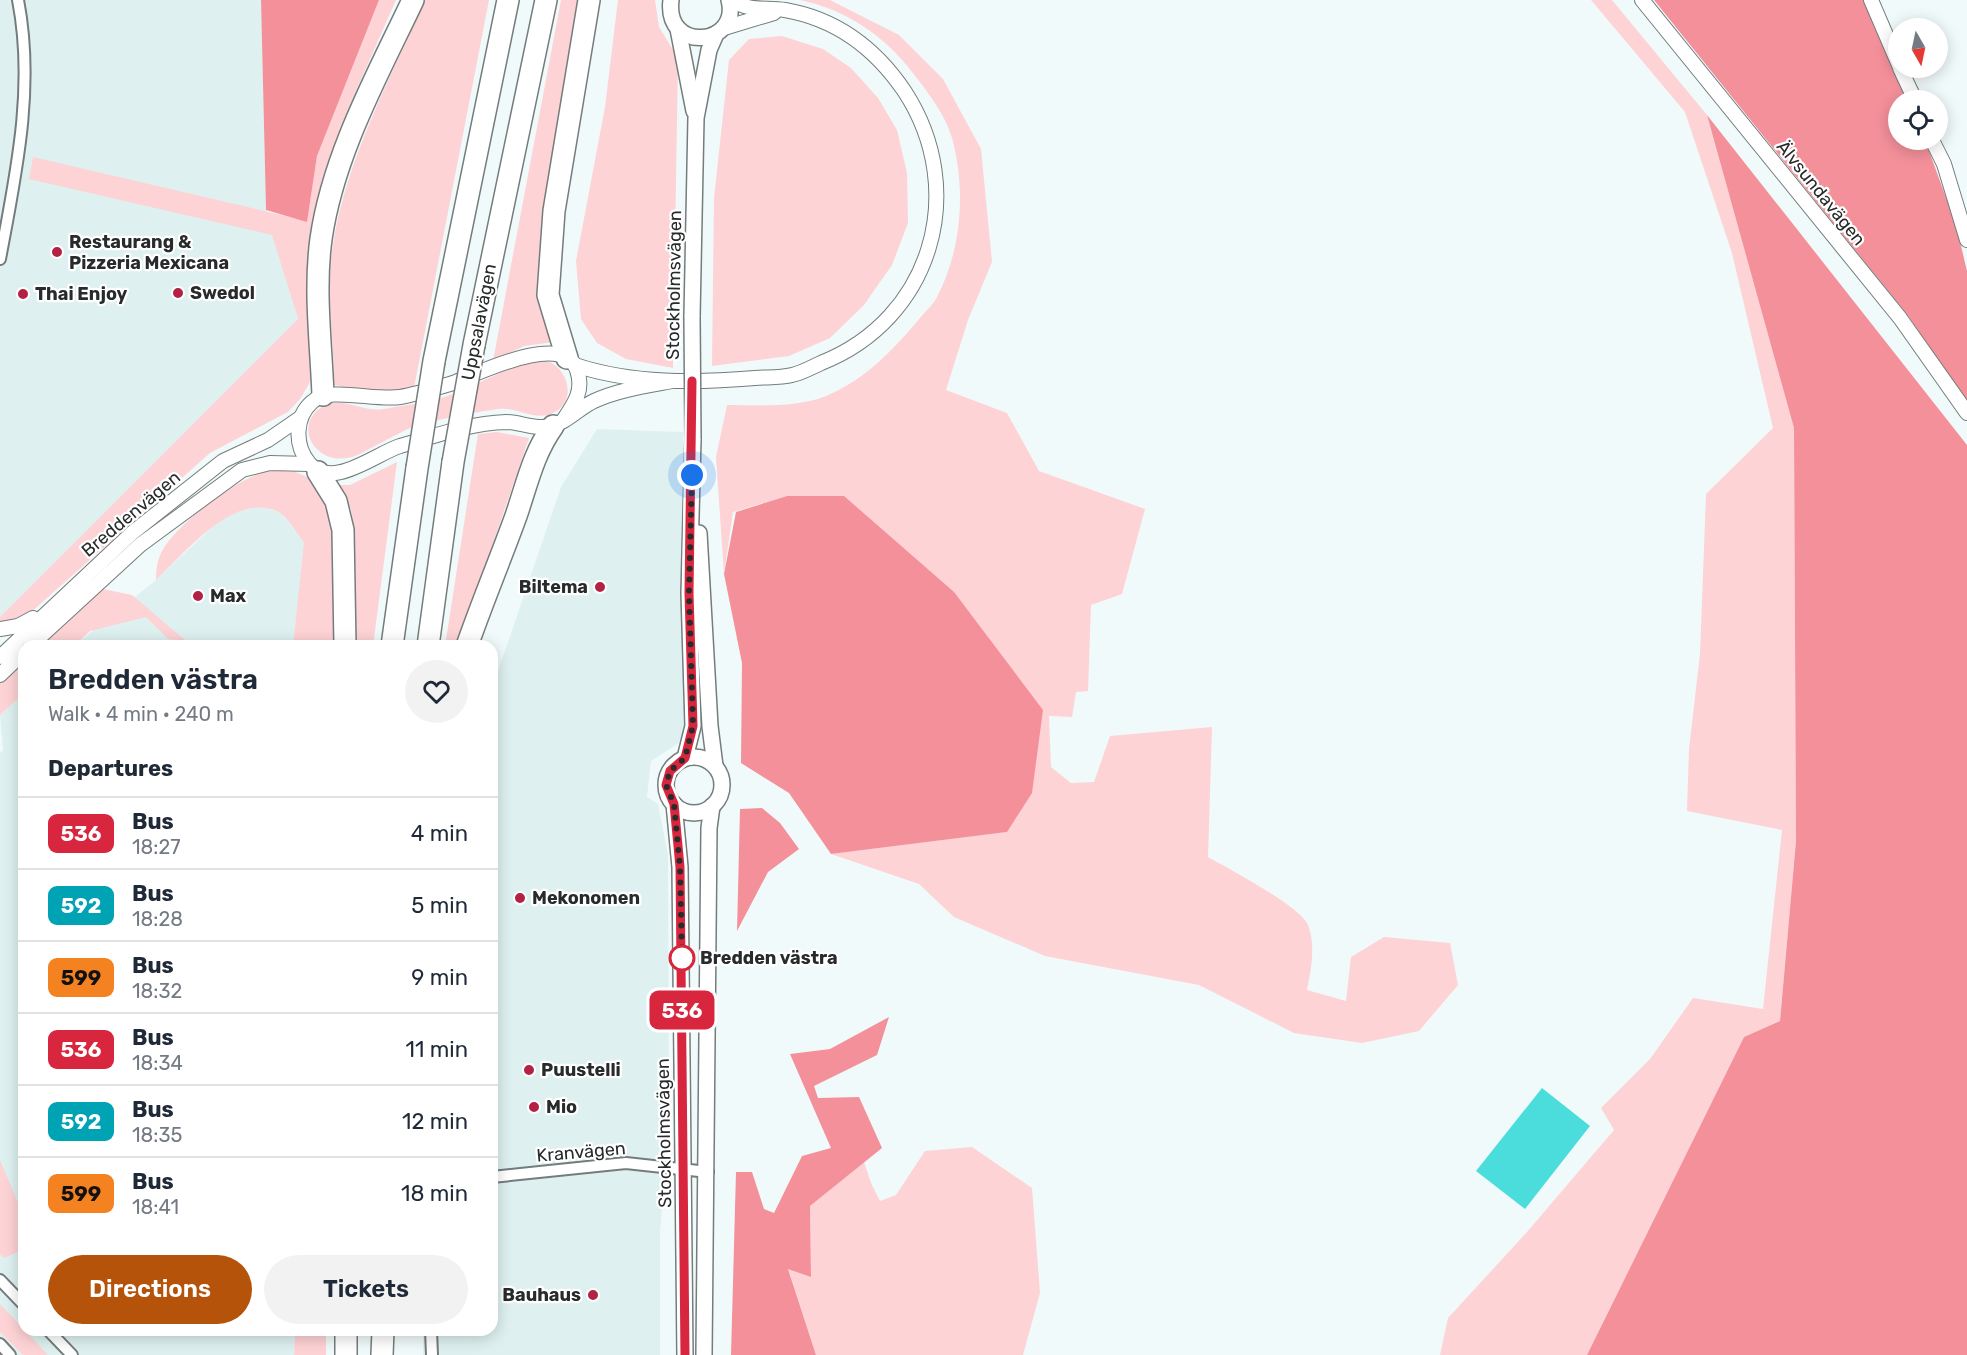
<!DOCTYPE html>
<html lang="en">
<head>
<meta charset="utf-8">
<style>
	:root { --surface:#fff; --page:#f2f2f3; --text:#1f2937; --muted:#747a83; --line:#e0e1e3; --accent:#b45309 }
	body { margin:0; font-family:Rubik,sans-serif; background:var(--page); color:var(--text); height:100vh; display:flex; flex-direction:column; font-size:22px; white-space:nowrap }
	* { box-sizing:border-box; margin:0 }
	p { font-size:20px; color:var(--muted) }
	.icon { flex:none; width:33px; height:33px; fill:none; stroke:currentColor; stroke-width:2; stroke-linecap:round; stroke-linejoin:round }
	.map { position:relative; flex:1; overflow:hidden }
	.drawer { position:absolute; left:18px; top:640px; width:480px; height:696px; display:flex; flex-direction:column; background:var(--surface); border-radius:18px; box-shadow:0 3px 15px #0003 }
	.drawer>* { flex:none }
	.badge { padding:0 12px; border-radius:9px; font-size:21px; line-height:39px }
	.needle { width:39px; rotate:171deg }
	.buttons { position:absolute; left:1888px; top:18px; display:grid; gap:12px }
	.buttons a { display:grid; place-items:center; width:60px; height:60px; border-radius:50%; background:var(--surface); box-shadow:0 3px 15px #0003; font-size:30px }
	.you { position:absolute; width:30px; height:30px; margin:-15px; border:4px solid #fff; border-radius:50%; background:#1a73e8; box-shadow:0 0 0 9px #1a73e833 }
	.map>.badge { position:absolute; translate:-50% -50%; box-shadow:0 0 0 3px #fff }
	h2 { padding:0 30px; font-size:22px; line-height:54px }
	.round { display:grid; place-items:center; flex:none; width:63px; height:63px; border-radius:32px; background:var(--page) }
	.headline { display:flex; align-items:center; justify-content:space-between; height:102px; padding:0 30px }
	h1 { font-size:28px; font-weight:600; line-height:45px }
	.action { display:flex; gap:12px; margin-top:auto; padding:12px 30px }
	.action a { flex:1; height:69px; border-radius:36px; background:var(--accent); color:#fff; font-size:24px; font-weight:600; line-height:69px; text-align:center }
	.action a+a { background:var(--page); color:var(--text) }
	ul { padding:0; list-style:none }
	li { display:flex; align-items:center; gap:18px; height:72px; padding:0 30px; border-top:2px solid var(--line) }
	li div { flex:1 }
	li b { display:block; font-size:22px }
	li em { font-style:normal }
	li .badge { min-width:66px; font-weight:700; text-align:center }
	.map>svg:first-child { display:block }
</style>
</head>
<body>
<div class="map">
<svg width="1967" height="1355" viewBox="0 0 1967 1355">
	<rect width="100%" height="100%" fill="#f1fafa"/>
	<g fill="#def1f0">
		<polygon points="0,0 261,0 266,210 298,320 0,617"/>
		<polygon points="597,429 683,432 685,725 679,743 651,761 647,797 658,804 668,855 669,1123 660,1233 660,1355 423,1355 423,1331 492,1330 492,689 561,487"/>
		<polygon points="259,506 280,512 305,542 293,646 74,646 156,580 225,515"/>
		<polygon points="24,693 24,1330 295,1331 294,1355 0,1355 0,752 3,751 0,715"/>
	</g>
	<g fill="#fed3d5">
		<polygon points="379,0 396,0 341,125 314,225 313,369 309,384 300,399 288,412 210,453 29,614 12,622 0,622 0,617 298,319 272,235 29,179 33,157 307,221 317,156"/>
		<path d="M 425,0 L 489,0 L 414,388 L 378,394 L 334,385 C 334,338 325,290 333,244 C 347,158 390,79 425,0 Z"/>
		<polygon points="561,0 580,0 554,342 524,346 493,361"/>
		<polygon points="618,0 655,0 659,27 678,58 673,368 626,359 597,343 581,319 576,261 605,107"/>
		<path d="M 800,0 L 830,0 L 899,35 L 943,79 L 981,149 L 992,262 L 968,320 L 946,390 L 1007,413 L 1039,471 L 1145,509 L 1122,594 L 1091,605 L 1088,691 L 1076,692 L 1072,717 L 1049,716 L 1051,767 L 1071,783 L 1094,782 L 1110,736 L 1212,727 L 1208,857 C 1229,869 1300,906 1308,925 C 1316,945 1311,970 1307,990 L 1346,1001 L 1351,957 L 1384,937 L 1450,943 L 1458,985 L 1419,1031 L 1362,1043 L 1294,1033 L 1199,985 L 1045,956 L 954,917 L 919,884 L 831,854 L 1007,832 L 787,496 L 733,512 L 724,574 L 716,457 L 727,405 C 759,405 796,408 826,396 C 865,380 893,350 920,318 C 925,312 933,305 937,297 C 962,249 966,189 952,138 C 945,114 927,91 912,72 C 885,36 845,9 800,0 Z"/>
		<polygon points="1591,0 1612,0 1707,115 1794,428 1796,841 1780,1021 1744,1037 1587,1355 1440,1355 1448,1318 1527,1232 1614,1130 1601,1108 1650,1059 1693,998 1763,1009 1782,830 1687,811 1689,749 1700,654 1706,494 1773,428 1732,253 1685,112"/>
		<polygon points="782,36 823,49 851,68 878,98 897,130 907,173 908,223 892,265 864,305 830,338 789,356 712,366 714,198 729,60 749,39"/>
		<path d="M 544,360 C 567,365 578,399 555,412 C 535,423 518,406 498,409 C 477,412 420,422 404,431 C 389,438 375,446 360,454 C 319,473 290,427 322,407 C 342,395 363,413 384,409 C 405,405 427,403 447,396 C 480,385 510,363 544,360 Z"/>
		<polygon points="497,432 529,438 458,646 445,646 478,434"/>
		<polygon points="397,462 373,646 354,646 354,529 351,509 337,485 350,485"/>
		<path d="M 294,471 C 301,475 313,478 318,484 C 346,521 335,601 335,646 L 293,646 L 304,542 C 297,534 287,516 277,511 C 233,492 185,553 156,580 C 156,570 157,562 161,553 C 174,526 237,477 266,472 C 275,470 285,472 294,471 Z"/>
		<polygon points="103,589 132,595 192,646 180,646 178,640 168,639 146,617 90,631 74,646 34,646 64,618"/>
		<polygon points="24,657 24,693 0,715 0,680"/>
		<polygon points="972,1147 1032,1188 1040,1293 1023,1355 816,1355 788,1268 811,1276 810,1206 864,1162 871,1183 880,1201 896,1195 925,1151"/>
		<polygon points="0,1160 24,1217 24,1249 4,1258 0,1254"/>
		<polygon points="0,1304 48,1355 23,1355 0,1332"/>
		<polygon points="295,1331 326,1331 326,1355 294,1355"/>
	</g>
	<g fill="#f4909a">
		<polygon points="261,0 379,0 317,156 307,222 266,210"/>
		<polygon points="1654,0 1864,0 1907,100 1899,100 1899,140 1925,140 1956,225 1967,271 1967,402 1909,317"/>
		<polygon points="1707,115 1967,445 1967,1355 1587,1355 1744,1037 1780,1021 1796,841 1794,428"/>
		<polygon points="787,496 844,496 954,592 1043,710 1032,793 1007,832 831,854 789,793 741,763 742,663 724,574 736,512"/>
		<polygon points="762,808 780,823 799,849 768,872 737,931 740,809"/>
		<polygon points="889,1017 877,1055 814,1086 818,1098 859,1097 882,1148 810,1206 811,1277 788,1269 816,1355 731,1355 736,1172 752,1172 764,1209 774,1213 802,1156 831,1148 790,1054 830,1049"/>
	</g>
	<polygon fill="#4bdddc" points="1542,1088 1590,1126 1525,1209 1476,1171"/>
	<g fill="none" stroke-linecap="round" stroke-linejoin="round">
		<defs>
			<g id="minor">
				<path d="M 0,259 C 16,174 35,87 18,0"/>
				<polyline points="492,1177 626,1163 708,1172"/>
				<polyline points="0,1280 24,1305"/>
				<polyline points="48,1330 72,1355"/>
				<polyline points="431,1330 432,1355"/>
				<polyline points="0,1344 10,1355"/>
			</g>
			<g id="tertiary">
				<polyline points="1642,0 1900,318 1967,413"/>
				<polyline points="1871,0 1899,65"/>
				<polyline points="724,28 774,13"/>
				<polyline points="1900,68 1915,100"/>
				<polyline points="1932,140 1944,164 1967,240"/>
				<path d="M 575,365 C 632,384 696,383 755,378 C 767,377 780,378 792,375 C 802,373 812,367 821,363 C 932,319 969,191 905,92 C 876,49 837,19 785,10 C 767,7 748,12 733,0"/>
				<path d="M 564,419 C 575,403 584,390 577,370 C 564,330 477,374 453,383 C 436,388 417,394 400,397 C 374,401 329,386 312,402 C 295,417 294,445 309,463 C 331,491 375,454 400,446 C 434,436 470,423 506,422 C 520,422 536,430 551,426 C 566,423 579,408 594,401 C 618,390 646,386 673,381"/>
				<polyline points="0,629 18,626 33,618"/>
				<polyline points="30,646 140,545 242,470 270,463 309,464"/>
				<polyline points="0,657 132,533 223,461 268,440 300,418"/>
				<polyline points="0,675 24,652"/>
			</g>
			<g id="secondary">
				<path d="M 671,0 C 664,54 741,46 729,0"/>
				<polyline points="678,29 694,111"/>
				<polyline points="692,317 696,118 709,50 716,34"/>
				<polyline points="699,533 710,726 715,766"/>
				<circle cx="694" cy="785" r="28"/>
				<polyline points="685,758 693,726 689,593 693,439"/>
				<polyline points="674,804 680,867 685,1355"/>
				<polyline points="704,1355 709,828 712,806"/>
			</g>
			<g id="motorway">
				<polyline points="474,345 546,0"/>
				<polyline points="567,358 548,295 554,211 589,0"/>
				<polyline points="434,361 508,0"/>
				<path d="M 323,395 C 321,343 314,290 321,239 C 333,155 377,76 413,0"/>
				<polyline points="318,472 336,501 343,530 345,646"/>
				<polyline points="392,646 417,468"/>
				<polyline points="428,646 453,462"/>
				<path d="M 467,646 C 482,603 500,560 516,516 C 527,484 533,454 553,426"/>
				<polyline points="346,1355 346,1330"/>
				<polyline points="382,1355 383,1330"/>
			</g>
		</defs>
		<use href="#minor" stroke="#747c7c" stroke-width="14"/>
		<use href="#tertiary" stroke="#747c7c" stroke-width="16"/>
		<use href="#secondary" stroke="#747c7c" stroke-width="18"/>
		<use href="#motorway" stroke="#747c7c" stroke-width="24"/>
		<use href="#minor" stroke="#fff" stroke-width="10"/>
		<use href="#tertiary" stroke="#fff" stroke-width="14"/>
		<use href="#secondary" stroke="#fff" stroke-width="15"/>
		<use href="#motorway" stroke="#fff" stroke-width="21"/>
		<defs>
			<polyline id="secondary-bridge" points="692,317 693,439"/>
			<g id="motorway-bridge">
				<polyline points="453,462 474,345"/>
				<polyline points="417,468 434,361"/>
			</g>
		</defs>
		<use href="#secondary-bridge" stroke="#747c7c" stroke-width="18" stroke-linecap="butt"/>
		<use href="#motorway-bridge" stroke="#747c7c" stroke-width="24" stroke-linecap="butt"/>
		<use href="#secondary-bridge" stroke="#fff" stroke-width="15"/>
		<use href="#motorway-bridge" stroke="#fff" stroke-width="21"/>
	</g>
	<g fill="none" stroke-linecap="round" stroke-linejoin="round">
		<defs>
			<polyline id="line" points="685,1355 680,867 674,804 666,785 670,771 685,758 693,726 689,593 692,381"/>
		</defs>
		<use href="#line" stroke="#fff" stroke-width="14"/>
		<use href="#line" stroke="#d7263d" stroke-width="9"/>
		<polyline stroke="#282b2b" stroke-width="6" stroke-dasharray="0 10.8" points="682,958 680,867 674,804 666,785 670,771 685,758 693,726 689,593 692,475"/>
	</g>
	<g fill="#b32144" stroke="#fff" stroke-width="2">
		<circle cx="57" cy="252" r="6"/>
		<circle cx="178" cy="293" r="6"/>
		<circle cx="23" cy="294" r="6"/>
		<circle cx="600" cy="587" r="6"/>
		<circle cx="198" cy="596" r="6"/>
		<circle cx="520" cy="898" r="6"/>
		<circle cx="529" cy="1070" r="6"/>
		<circle cx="534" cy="1107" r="6"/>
		<circle cx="593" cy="1295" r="6"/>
	</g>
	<circle fill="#fff" stroke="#d7263d" stroke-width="3" cx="682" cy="958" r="12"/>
	<g text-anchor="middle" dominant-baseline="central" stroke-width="4.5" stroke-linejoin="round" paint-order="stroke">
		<g font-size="18" fill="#282b2b" stroke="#fff">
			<text transform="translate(1821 193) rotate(51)">Älvsundavägen</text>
			<text transform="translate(674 285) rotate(-89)">Stockholmsvägen</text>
			<text transform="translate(479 322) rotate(-79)">Uppsalavägen</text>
			<text transform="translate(131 514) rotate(-40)">Breddenvägen</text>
			<text transform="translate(664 1133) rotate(-91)">Stockholmsvägen</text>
			<text transform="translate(581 1152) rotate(-5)">Kranvägen</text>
		</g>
		<g font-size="18" font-weight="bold" fill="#282b2b" stroke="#fff" text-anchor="start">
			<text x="69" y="242">Restaurang &amp;<tspan x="69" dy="21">Pizzeria Mexicana</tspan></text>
			<text x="190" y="293">Swedol</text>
			<text x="35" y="294">Thai Enjoy</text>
			<text x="588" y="587" text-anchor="end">Biltema</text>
			<text x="210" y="596">Max</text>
			<text x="532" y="898">Mekonomen</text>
			<text x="541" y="1070">Puustelli</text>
			<text x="546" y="1107">Mio</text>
			<text x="581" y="1295" text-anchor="end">Bauhaus</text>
		</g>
		<g font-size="18" font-weight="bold" fill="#282b2b" stroke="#fff" text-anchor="start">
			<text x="700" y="958">Bredden västra</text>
		</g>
	</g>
</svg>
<div class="buttons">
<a><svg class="needle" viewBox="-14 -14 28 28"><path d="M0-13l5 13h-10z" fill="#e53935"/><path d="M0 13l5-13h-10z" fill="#747a83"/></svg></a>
<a><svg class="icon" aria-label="locate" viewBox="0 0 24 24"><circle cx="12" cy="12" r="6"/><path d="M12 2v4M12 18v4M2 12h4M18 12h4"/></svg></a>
</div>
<div class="you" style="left:692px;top:475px"></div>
<b class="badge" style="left:682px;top:1010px;background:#d7263d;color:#fff">536</b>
<section class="drawer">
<div class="headline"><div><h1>Bredden västra</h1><p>Walk · 4 min · 240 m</p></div><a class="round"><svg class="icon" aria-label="heart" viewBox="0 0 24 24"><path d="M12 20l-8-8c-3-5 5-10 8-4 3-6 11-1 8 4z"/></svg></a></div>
<h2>Departures</h2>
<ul>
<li><span class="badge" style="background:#d7263d;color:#fff">536</span><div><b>Bus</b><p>18:27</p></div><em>4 min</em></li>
<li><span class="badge" style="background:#00a3b4;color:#fff">592</span><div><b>Bus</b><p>18:28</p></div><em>5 min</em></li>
<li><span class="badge" style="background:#f58220;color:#111">599</span><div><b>Bus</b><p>18:32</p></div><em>9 min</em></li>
<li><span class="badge" style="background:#d7263d;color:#fff">536</span><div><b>Bus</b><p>18:34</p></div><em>11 min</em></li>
<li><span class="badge" style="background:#00a3b4;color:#fff">592</span><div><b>Bus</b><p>18:35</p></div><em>12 min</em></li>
<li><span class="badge" style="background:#f58220;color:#111">599</span><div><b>Bus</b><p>18:41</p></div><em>18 min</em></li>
</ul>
<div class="action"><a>Directions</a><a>Tickets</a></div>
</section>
</div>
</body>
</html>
